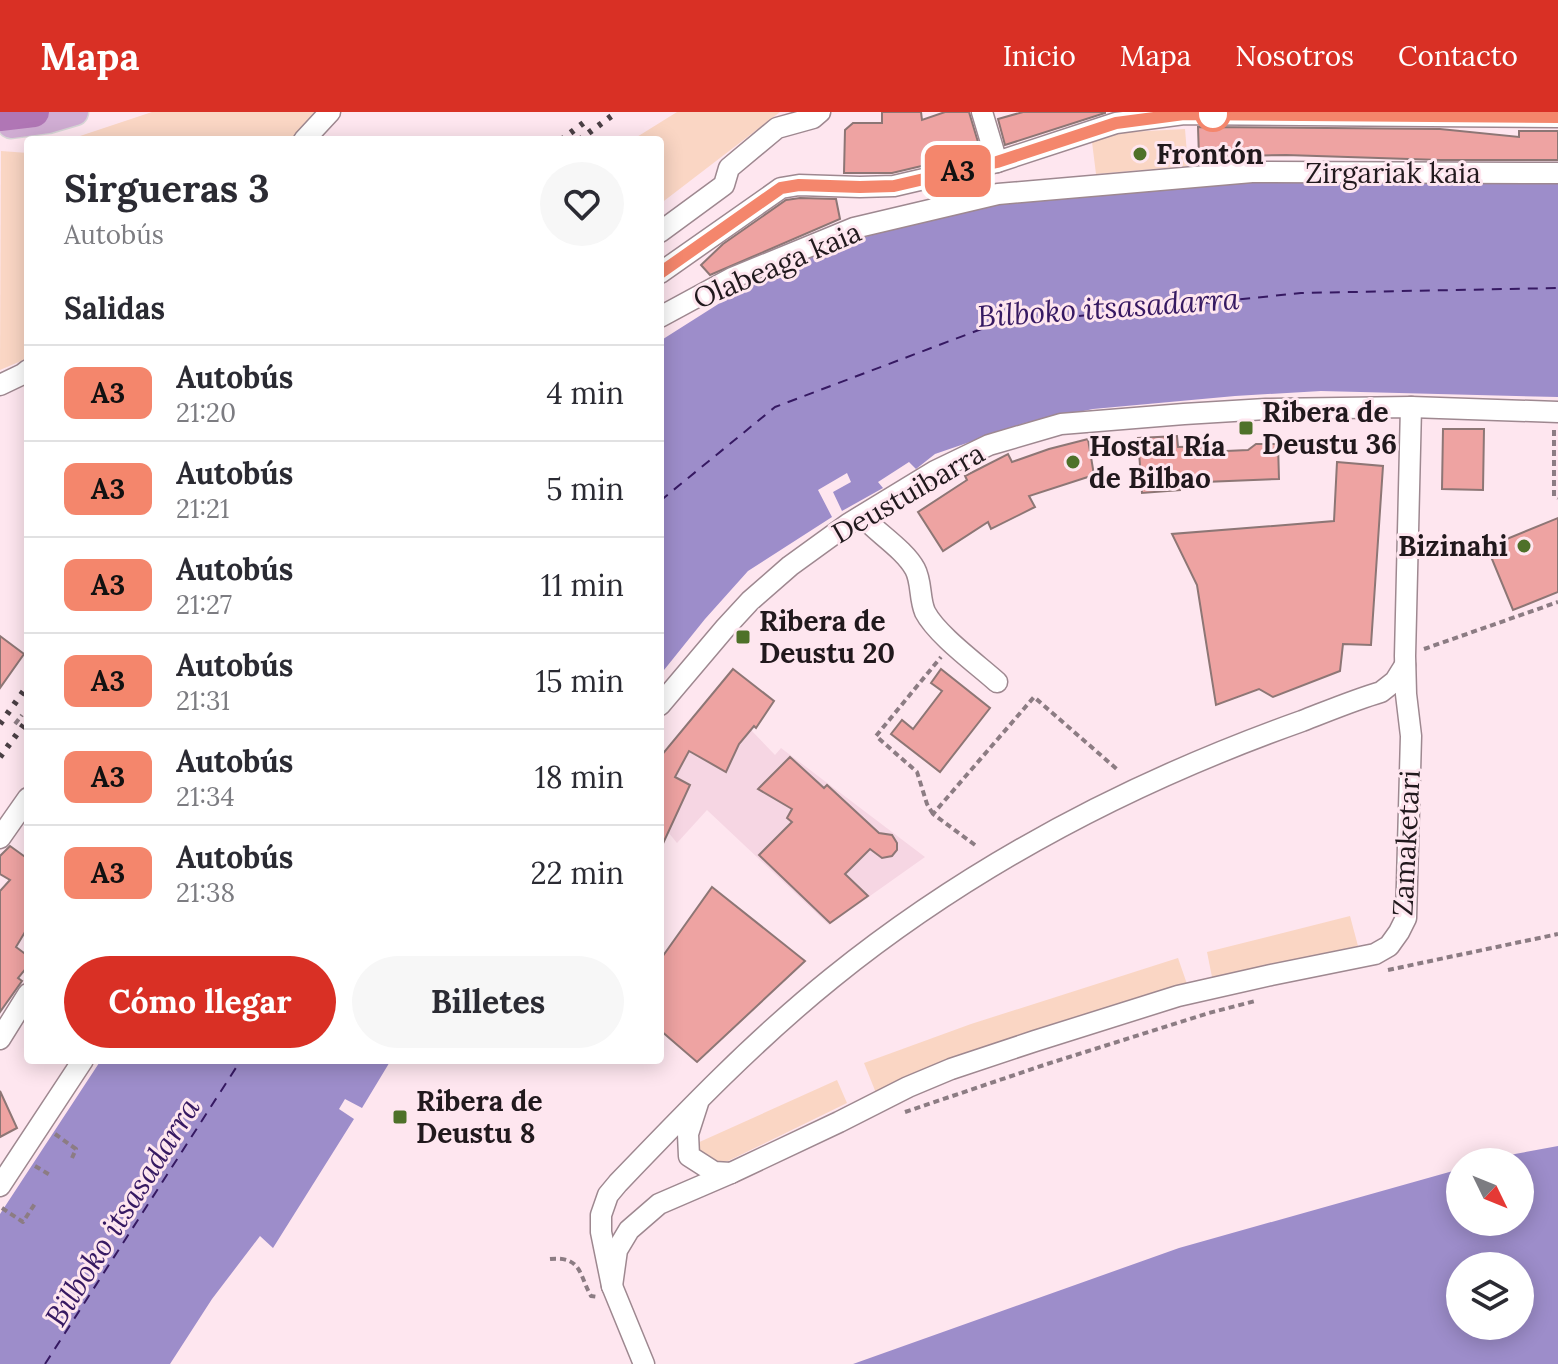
<!DOCTYPE html>
<html lang="es">
<head>
<meta charset="utf-8">
<style>
	:root { --surface:#fff; --page:#f7f7f7; --text:#2b2b33; --muted:#7c7c81; --line:#e1e1e2; --accent:#d93025 }
	body { margin:0; font-family:Lora,serif; background:var(--page); color:var(--text); height:100vh; display:flex; flex-direction:column; font-size:30px; white-space:nowrap }
	* { box-sizing:border-box; margin:0 }
	p { font-size:26px; color:var(--muted) }
	.icon { flex:none; width:44px; height:44px; fill:none; stroke:currentColor; stroke-width:2; stroke-linecap:round; stroke-linejoin:round }
	.map { position:relative; flex:1; overflow:hidden }
	.drawer { position:absolute; left:24px; top:24px; width:640px; height:928px; display:flex; flex-direction:column; background:var(--surface); border-radius:8px; box-shadow:0 4px 20px #0003 }
	.drawer>* { flex:none }
	.badge { padding:0 16px; border-radius:12px; font-size:28px; line-height:52px }
	.needle { width:52px; rotate:133deg }
	.fabs { position:absolute; left:1446px; top:1036px; display:grid; gap:16px }
	.fabs a { display:grid; place-items:center; width:88px; height:88px; border-radius:50%; background:var(--surface); box-shadow:0 4px 20px #0003; font-size:40px }
	.map>.badge { position:absolute; translate:-50% -50%; box-shadow:0 0 0 4px #fff }
	h2 { padding:0 40px; font-size:30px; line-height:72px }
	.round { display:grid; place-items:center; flex:none; width:84px; height:84px; border-radius:42px; background:var(--page) }
	.summary { display:flex; align-items:center; justify-content:space-between; height:136px; padding:0 40px }
	h1 { font-size:38px; font-weight:700; line-height:60px }
	.action { display:flex; gap:16px; margin-top:auto; padding:16px 40px }
	.action a { flex:1; height:92px; border-radius:48px; background:var(--accent); color:#fff; font-size:32px; font-weight:700; line-height:92px; text-align:center }
	.action a+a { background:var(--page); color:var(--text) }
	ul { padding:0; list-style:none }
	li { display:flex; align-items:center; gap:24px; height:96px; padding:0 40px; border-top:2px solid var(--line) }
	li div { flex:1 }
	li b { display:block; font-size:30px }
	li em { font-style:normal }
	li .badge { min-width:88px; font-weight:700; text-align:center }
	header { display:flex; align-items:center; gap:48px; box-sizing:border-box; height:112px; padding:0 40px; background:var(--accent); color:#fff }
	header strong { font-size:38px }
	nav { display:flex; gap:44px; margin-inline-start:auto; font-size:28px }
	.map>svg:first-child { display:block }
</style>
</head>
<body>
<header>
<strong>Mapa</strong>
<nav><a>Inicio</a><a>Mapa</a><a>Nosotros</a><a>Contacto</a></nav>
</header>
<div class="map">
<svg width="1558" height="1252" viewBox="0 0 1558 1252">
	<rect width="100%" height="100%" fill="#fee6ef"/>
	<polygon fill="#f6d6e3" points="751,618 775,643 781,636 925,745 829,813 707,698 677,731 668,720 660,645 673,629 726,659 739,632"/>
	<g fill="#fad6c4">
		<polygon points="152,0 315,0 290,28 68,28"/>
		<polygon points="677,0 780,0 660,92 660,28 632,28"/>
		<polygon points="1185,17 1188,54 1096,62 1092,30 1110,21"/>
		<polygon points="1,39 28,41 28,246 0,258"/>
		<polygon points="1350,804 1358,834 1212,865 1207,840"/>
		<polygon points="1178,846 1187,872 876,981 864,951 971,912"/>
		<polygon points="837,968 847,991 728,1049 712,1053 701,1045 695,1032"/>
	</g>
	<g fill="#9d8dca" fill-rule="evenodd">
		<polygon points="1263,66 1558,70 1558,285 1321,279 1235,284 1093,297 1025,311 935,342 916,357 909,350 878,370 883,376 842,399 833,380 851,370 847,361 818,378 832,405 748,459 705,507 660,563 660,229 742,177 768,163 850,129 957,100 1001,89"/>
		<polygon points="101,948 391,948 362,996 345,987 339,997 354,1007 273,1136 260,1124 212,1187 170,1252 0,1252 0,1102"/>
		<path d="M 1558,1034 L 1558,1252 L 853,1252 L 1179,1136 L 1460,1057 L 1460,1110 L 1520,1110 L 1520,1050 L 1486,1050 L 1515,1042 ZM 1520,1154 L 1520,1214 L 1460,1214 L 1460,1154 Z"/>
	</g>
	<g fill="none" stroke-linecap="round" stroke-linejoin="round">
		<g stroke="#361962" stroke-width="2" stroke-dasharray="10 8" stroke-linecap="butt">
			<polyline points="660,389 775,295 992,213 1301,181 1558,176"/>
			<polyline points="45,1252 241,948"/>
		</g>
	</g>
	<g fill="#eea3a2" stroke="#8d7675" stroke-width="2">
		<polygon points="882,0 921,0 922,8 945,0 969,0 981,40 892,61 844,61 845,18 853,11 882,11"/>
		<polygon points="1023,0 1105,0 1105,1 1005,33 998,7"/>
		<polygon points="1198,15 1440,17 1519,25 1519,19 1558,19 1558,48 1440,48 1286,43 1199,45"/>
		<polygon points="800,86 836,87 840,107 710,163 701,153 723,132 786,88"/>
		<polygon points="1443,317 1484,317 1483,378 1442,377"/>
		<polygon points="1177,324 1178,335 1217,334 1226,339 1248,338 1256,332 1278,332 1279,367 1180,371 1180,378 1142,381 1138,326"/>
		<polygon points="1088,327 1094,363 1029,384 1035,395 991,417 988,410 943,439 918,400 967,368 965,364 1008,342 1012,350 1049,337"/>
		<polygon points="1337,350 1383,354 1371,533 1343,532 1340,559 1273,585 1259,577 1216,593 1197,473 1172,422 1334,409"/>
		<polygon points="1558,406 1558,480 1513,498 1487,435"/>
		<polygon points="0,524 24,542 0,576"/>
		<polygon points="733,557 774,589 756,616 754,614 739,632 726,660 689,639 675,665 690,673 660,738 660,645"/>
		<polygon points="941,557 990,596 940,660 891,622 902,608 913,617 942,579 931,571"/>
		<polygon points="790,645 824,676 827,673 879,721 892,723 897,731 897,738 892,744 882,746 870,737 845,762 868,784 830,811 759,743 792,710 787,706 792,697 758,677"/>
		<polygon points="10,734 28,747 28,815 16,835 28,844 28,854 18,866 22,869 0,900 0,779 10,768 0,762 0,744"/>
		<polygon points="712,775 805,849 697,950 660,918 660,848"/>
		<polygon points="0,979 17,1016 0,1025"/>
	</g>
	<g fill="none" stroke-linecap="round" stroke-linejoin="round">
		<defs>
			<g id="minor">
				<polyline points="982,0 997,50"/>
				<polyline points="304,28 330,0"/>
				<polyline points="660,120 724,73 729,56 777,16 813,6 820,0"/>
				<polyline points="660,161 781,76 799,73 860,75 894,74 997,50 1116,11 1184,2 1558,5"/>
				<polyline points="660,205 732,166 854,116 998,82 1252,60 1558,61"/>
				<polyline points="0,273 23,262 28,258"/>
				<path d="M 862,404 C 877,421 904,437 915,457 C 922,470 919,486 925,500 C 937,523 977,552 997,570"/>
				<polyline points="660,593 726,515 750,489 790,454 848,412 935,359 989,333 1061,312 1184,302 1266,297 1411,295 1558,300"/>
				<polyline points="0,726 28,686"/>
				<polyline points="0,927 28,882"/>
				<polyline points="698,991 688,1022 689,1044 714,1060 731,1061"/>
				<polyline points="0,1074 83,948"/>
				<polyline points="612,1174 617,1138 629,1118 659,1092 731,1061 839,1010 908,975 951,957 1035,929 1178,884 1271,863 1375,842 1389,834 1399,820 1406,806 1411,624 1406,582 1405,544 1411,295"/>
				<path d="M 644,1252 L 612,1174 L 601,1120 L 601,1103 L 608,1083 L 618,1071 C 686,1000 755,928 832,866 C 972,753 1133,669 1302,609 C 1328,599 1354,588 1381,580 L 1395,569 L 1405,553"/>
			</g>
			<polyline id="major" points="11,13 48,8 75,0"/>
			<polyline id="highway" points="0,4 34,0"/>
		</defs>
		<use href="#minor" stroke="#9e8890" stroke-width="23"/>
		<use href="#major" stroke="#d7d6d6" stroke-width="29"/>
		<use href="#highway" stroke="#d7d6d6" stroke-width="33"/>
		<g stroke="#8c7c83" stroke-width="4" stroke-dasharray="6 4" stroke-linecap="butt">
			<polyline points="1554,318 1554,384 1558,386"/>
			<polyline points="1424,537 1558,490"/>
			<polyline points="15,612 22,603"/>
			<polyline points="933,702 927,692 917,660 876,624 941,545"/>
			<polyline points="975,733 933,702 1034,585 1119,659"/>
			<polyline points="1388,858 1558,822"/>
			<polyline points="905,1000 1044,953 1209,901 1255,889"/>
			<polyline points="55,1022 76,1037 72,1046"/>
			<polyline points="35,1054 50,1063"/>
			<polyline points="2,1096 23,1110 36,1090"/>
			<path d="M 550,1147 C 582,1144 579,1163 591,1184 L 598,1185"/>
		</g>
		<use href="#minor" stroke="#fff" stroke-width="20"/>
		<use href="#major" stroke="#d0add3" stroke-width="26"/>
		<use href="#highway" stroke="#b076b5" stroke-width="30"/>
		<g stroke="#4a3f44" stroke-width="6" stroke-dasharray="4 8" stroke-linecap="butt">
			<polyline points="561,28 586,9"/>
			<polyline points="579,28 617,0"/>
			<polyline points="0,612 28,573"/>
			<polyline points="0,645 28,607"/>
		</g>
	</g>
	<g fill="none" stroke-linecap="round" stroke-linejoin="round">
		<defs>
			<polyline id="line" points="660,161 781,76 799,73 860,75 894,74 997,50 1116,11 1184,2 1558,5"/>
		</defs>
		<use href="#line" stroke="#fff" stroke-width="18"/>
		<use href="#line" stroke="#f4866c" stroke-width="12"/>
	</g>
	<circle fill="#fff" stroke="#f4866c" stroke-width="4" cx="1213" cy="2" r="16"/>
	<g fill="#4e7129" stroke="#fee6ef" stroke-width="3">
		<circle cx="1140" cy="42" r="8"/>
		<rect x="1238" y="308" width="16" height="16" rx="4"/>
		<circle cx="1073" cy="350" r="8"/>
		<circle cx="1524" cy="434" r="8"/>
		<rect x="735" y="517" width="16" height="16" rx="4"/>
		<rect x="392" y="997" width="16" height="16" rx="4"/>
	</g>
	<g text-anchor="middle" dominant-baseline="central" stroke-width="6" stroke-linejoin="round" paint-order="stroke">
		<g font-size="28" font-weight="bold" fill="#21191d" stroke="#fee6ef" text-anchor="start">
			<text x="1156" y="42">Frontón</text>
			<text x="1262" y="300">Ribera de<tspan x="1262" dy="32">Deustu 36</tspan></text>
			<text x="1089" y="334">Hostal Ría<tspan x="1089" dy="32">de Bilbao</tspan></text>
			<text x="1508" y="434" text-anchor="end">Bizinahi</text>
			<text x="759" y="509">Ribera de<tspan x="759" dy="32">Deustu 20</tspan></text>
			<text x="416" y="989">Ribera de<tspan x="416" dy="32">Deustu 8</tspan></text>
		</g>
		<g font-size="28" fill="#21191d" stroke="#fee6ef">
			<text x="1393" y="61">Zirgariak kaia</text>
			<text transform="translate(777 153) rotate(-23)">Olabeaga kaia</text>
			<text transform="translate(908 381) rotate(-30)">Deustuibarra</text>
			<text transform="translate(1406 731) rotate(-87)">Zamaketari</text>
		</g>
		<g font-size="30" font-style="italic" fill="#361962" stroke="#fee6ef">
			<text transform="translate(1108 195) rotate(-4)">Bilboko itsasadarra</text>
			<text transform="translate(122 1100) rotate(-58)">Bilboko itsasadarra</text>
		</g>
	</g>
</svg>
<div class="fabs">
<a><svg class="needle" viewBox="-14 -14 28 28"><path d="M0-13l5 13h-10z" fill="#e53935"/><path d="M0 13l5-13h-10z" fill="#7c7c81"/></svg></a>
<a><svg class="icon" aria-label="layers" viewBox="0 0 24 24"><path d="M12 4l9 5-9 5-9-5zM3 14l9 5 9-5"/></svg></a>
</div>
<b class="badge" style="left:958px;top:59px;background:#f4866c;color:#111">A3</b>
<section class="drawer">
<div class="summary"><div><h1>Sirgueras 3</h1><p>Autobús</p></div><a class="round"><svg class="icon" aria-label="heart" viewBox="0 0 24 24"><path d="M12 20l-8-8c-3-5 5-10 8-4 3-6 11-1 8 4z"/></svg></a></div>
<h2>Salidas</h2>
<ul>
<li><span class="badge" style="background:#f4866c;color:#111">A3</span><div><b>Autobús</b><p>21:20</p></div><em>4 min</em></li>
<li><span class="badge" style="background:#f4866c;color:#111">A3</span><div><b>Autobús</b><p>21:21</p></div><em>5 min</em></li>
<li><span class="badge" style="background:#f4866c;color:#111">A3</span><div><b>Autobús</b><p>21:27</p></div><em>11 min</em></li>
<li><span class="badge" style="background:#f4866c;color:#111">A3</span><div><b>Autobús</b><p>21:31</p></div><em>15 min</em></li>
<li><span class="badge" style="background:#f4866c;color:#111">A3</span><div><b>Autobús</b><p>21:34</p></div><em>18 min</em></li>
<li><span class="badge" style="background:#f4866c;color:#111">A3</span><div><b>Autobús</b><p>21:38</p></div><em>22 min</em></li>
</ul>
<div class="action"><a>Cómo llegar</a><a>Billetes</a></div>
</section>
</div>
</body>
</html>
